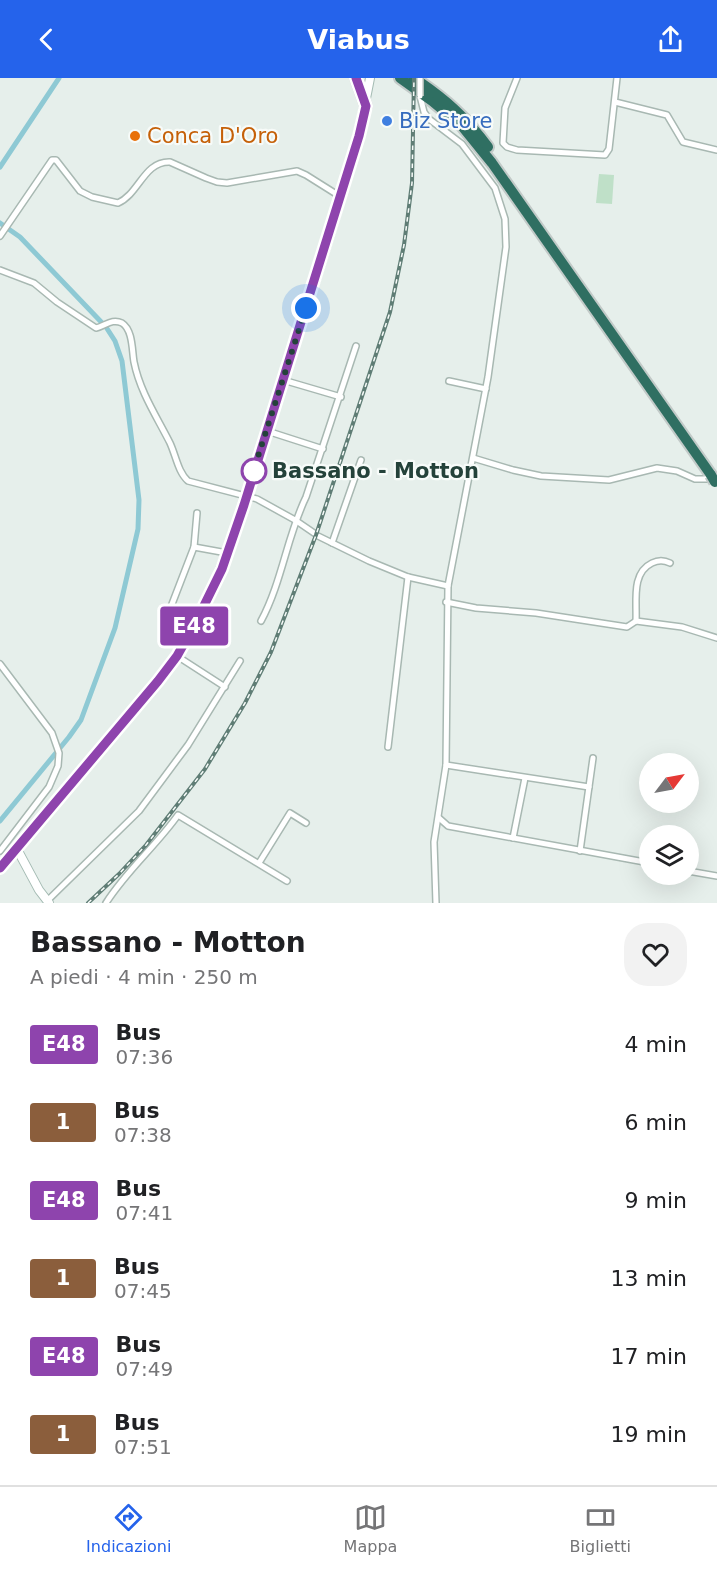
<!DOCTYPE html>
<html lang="it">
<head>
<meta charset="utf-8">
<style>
	:root { --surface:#fff; --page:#f2f2f2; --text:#202124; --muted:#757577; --line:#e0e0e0; --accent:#2563eb }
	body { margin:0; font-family:"DejaVu Sans",sans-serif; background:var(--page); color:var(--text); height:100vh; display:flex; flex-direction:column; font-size:22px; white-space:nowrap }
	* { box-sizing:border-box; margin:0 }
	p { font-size:20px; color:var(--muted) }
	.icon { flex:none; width:33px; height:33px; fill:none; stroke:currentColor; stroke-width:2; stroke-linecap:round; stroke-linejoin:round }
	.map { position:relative; height:825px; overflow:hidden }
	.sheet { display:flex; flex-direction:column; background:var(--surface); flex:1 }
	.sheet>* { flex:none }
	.badge { padding:0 12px; border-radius:4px; font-size:21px; line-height:39px }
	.needle { width:39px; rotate:58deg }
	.controls { position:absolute; left:639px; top:675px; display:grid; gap:12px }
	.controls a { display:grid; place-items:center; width:60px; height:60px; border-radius:50%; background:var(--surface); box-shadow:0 6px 24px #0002; font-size:30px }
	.you { position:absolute; width:30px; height:30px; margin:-15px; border:4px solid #fff; border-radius:50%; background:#1a73e8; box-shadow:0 0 0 9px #1a73e833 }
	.map>.badge { position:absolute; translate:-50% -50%; box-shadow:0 0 0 3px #fff }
	.round { display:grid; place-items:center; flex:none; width:63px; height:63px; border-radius:24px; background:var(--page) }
	.head { display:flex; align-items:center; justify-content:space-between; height:102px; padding:0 30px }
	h1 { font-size:28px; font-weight:600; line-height:45px }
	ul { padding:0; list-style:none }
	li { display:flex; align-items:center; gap:18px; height:78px; padding:0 30px }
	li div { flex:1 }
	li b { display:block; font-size:22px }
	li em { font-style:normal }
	li .badge { min-width:66px; font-weight:700; text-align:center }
	header { display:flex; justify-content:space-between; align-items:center; height:78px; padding:0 30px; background:var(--accent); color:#fff; font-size:27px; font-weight:600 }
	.tabs { display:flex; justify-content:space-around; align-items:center; height:84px; border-top:2px solid var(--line); background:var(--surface); font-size:16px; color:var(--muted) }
	.tabs a { display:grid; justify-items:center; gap:3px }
	.tabs .on { color:var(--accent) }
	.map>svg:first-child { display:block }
</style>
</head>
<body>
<header><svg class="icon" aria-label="back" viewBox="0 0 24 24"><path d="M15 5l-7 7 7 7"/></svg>Viabus<svg class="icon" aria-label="share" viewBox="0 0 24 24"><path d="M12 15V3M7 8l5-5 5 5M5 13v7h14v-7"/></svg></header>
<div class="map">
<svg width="717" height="825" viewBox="0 0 717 825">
	<rect width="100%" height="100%" fill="#e6efeb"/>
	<polygon fill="#bfe0c8" points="599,96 614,97 612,126 596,125"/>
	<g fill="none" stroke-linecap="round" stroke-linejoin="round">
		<g stroke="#8ec9d4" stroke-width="5">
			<polyline points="0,89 59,0"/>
			<polyline points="0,145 20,159 106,249 115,263 122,283 139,422 138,451 115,550 81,642 69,659 0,743"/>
		</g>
		<defs>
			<g id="street">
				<polyline points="517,0 505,30 503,65 507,69 517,72 605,77 609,71 617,0"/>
				<polyline points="420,18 424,34 429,41 462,66 495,110 505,141 506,169 488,299 448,508 446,687 434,764 436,825"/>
				<polyline points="615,24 667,37 683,64 717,72"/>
				<path d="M 0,158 L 52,82 L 56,82 L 80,113 L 92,119 L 118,125 C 139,116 144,83 170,84 L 206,100 L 217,104 L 227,105 L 297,93 L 306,97 L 341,119"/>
				<path d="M 0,192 L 34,205 L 57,224 L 96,250 C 105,248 112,240 122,245 C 133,252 132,273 134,284 C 140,314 157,339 170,365 C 176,378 178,394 188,403 L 257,421 L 295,442 L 314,455"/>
				<polyline points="283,302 341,319"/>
				<polyline points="449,303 486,311"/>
				<polyline points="267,353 323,371"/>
				<polyline points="473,380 513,392 541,398 609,402 657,390 677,393 695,401 714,401"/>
				<polyline points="318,458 369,483 408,499 448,508"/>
				<polyline points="332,465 361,382"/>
				<polyline points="194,469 227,475"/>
				<polyline points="446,524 476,530 536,535 627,549 636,543"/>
				<path d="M 261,543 C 282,504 287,458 306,419 L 356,268"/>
				<path d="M 636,543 C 637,523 631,495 652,485 C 658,482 664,482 670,485"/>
				<polyline points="636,543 682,549 717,560"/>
				<polyline points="191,554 170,542 167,539 194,469 197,435"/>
				<polyline points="177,578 225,609"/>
				<polyline points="0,586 52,655 59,675 58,688 49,709 0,773"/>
				<polyline points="388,669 408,499"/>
				<polyline points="446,687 589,709"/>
				<polyline points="439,740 448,748 459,750 650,785"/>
				<polyline points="513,760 525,700"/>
				<polyline points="580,773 593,680"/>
				<polyline points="259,785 290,735 306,745"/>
				<polyline points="688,793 717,798"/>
				<polyline points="47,823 139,733 188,667 240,583"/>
				<path d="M 106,825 C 127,792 156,768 178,737 L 287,803"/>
			</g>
			<g id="secondary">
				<polyline points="17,771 39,812 49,825"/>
				<path d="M 0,790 L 158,603 C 206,538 227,478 251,402 C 263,363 276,324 289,285 C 319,191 352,97 370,0"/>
			</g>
			<g id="highway">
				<polyline points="356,0 366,28"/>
				<polyline points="400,0 432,23 462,48 492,85 711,397"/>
				<path d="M 414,0 C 444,20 467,40 488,69"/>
			</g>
		</defs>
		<use href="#street" stroke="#a8b8b2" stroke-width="8"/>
		<use href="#secondary" stroke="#a4bbb3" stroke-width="10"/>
		<use href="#highway" stroke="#c2cac8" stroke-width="14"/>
		<use href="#street" stroke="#fff" stroke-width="5"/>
		<use href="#secondary" stroke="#fff" stroke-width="8"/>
		<use href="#highway" stroke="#2f6f62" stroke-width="10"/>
		<defs>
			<polyline id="rail" points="88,825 119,796 146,767 205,691 245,625 271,574 316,457 390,234 404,167 412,105 414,0"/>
		</defs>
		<use href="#rail" stroke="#5f7d75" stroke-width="4"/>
		<use href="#rail" stroke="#f7fbf9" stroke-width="1.5" stroke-dasharray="4.5" stroke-linecap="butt"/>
		<defs>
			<polyline id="street-bridge" points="420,18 420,0"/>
			<polyline id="highway-bridge" points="711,397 715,404"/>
		</defs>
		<use href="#street-bridge" stroke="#a8b8b2" stroke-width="8" stroke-linecap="butt"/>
		<use href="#highway-bridge" stroke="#c2cac8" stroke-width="14" stroke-linecap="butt"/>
		<use href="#street-bridge" stroke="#fff" stroke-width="5"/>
		<use href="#highway-bridge" stroke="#2f6f62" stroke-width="10"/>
	</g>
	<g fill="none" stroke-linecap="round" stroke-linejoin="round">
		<defs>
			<polyline id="line" points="0,790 158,603 177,578 195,546 222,491 244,427 359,58 366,28 356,0"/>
		</defs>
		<use href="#line" stroke="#fff" stroke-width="14"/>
		<use href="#line" stroke="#8e44ad" stroke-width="9"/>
		<polyline stroke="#24423a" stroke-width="6" stroke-dasharray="0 10.8" points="254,393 251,400 306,230"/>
	</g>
	<circle fill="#3f7fe0" stroke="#f7fbf9" stroke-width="2" cx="387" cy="43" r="6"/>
	<circle fill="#e8710a" stroke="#f7fbf9" stroke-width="2" cx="135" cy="58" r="6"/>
	<circle fill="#fff" stroke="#8e44ad" stroke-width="3" cx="254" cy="393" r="12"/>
	<g text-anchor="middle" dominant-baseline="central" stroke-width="4.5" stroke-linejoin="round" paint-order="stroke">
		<g font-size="21" fill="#366cbe" stroke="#f7fbf9" text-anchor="start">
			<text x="399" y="43">Biz Store</text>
		</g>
		<g font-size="21" fill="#c56008" stroke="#f7fbf9" text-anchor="start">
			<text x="147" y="58">Conca D'Oro</text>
		</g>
		<g font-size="21" font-weight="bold" fill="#24423a" stroke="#f7fbf9" text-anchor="start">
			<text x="272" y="393">Bassano - Motton</text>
		</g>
	</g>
</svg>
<div class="controls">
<a><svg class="needle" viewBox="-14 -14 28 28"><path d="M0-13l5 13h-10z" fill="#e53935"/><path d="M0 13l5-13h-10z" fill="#757577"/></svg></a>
<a><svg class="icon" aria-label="layers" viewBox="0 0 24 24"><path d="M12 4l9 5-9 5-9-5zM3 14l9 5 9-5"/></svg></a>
</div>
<div class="you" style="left:306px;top:230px"></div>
<b class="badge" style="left:194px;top:548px;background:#8e44ad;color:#fff">E48</b>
</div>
<section class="sheet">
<div class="head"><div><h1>Bassano - Motton</h1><p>A piedi · 4 min · 250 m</p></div><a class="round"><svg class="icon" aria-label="heart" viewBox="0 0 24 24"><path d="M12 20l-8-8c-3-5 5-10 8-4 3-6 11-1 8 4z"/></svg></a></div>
<ul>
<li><span class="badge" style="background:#8e44ad;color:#fff">E48</span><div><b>Bus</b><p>07:36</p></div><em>4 min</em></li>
<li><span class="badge" style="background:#8b5e3c;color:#fff">1</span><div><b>Bus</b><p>07:38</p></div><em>6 min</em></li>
<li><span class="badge" style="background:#8e44ad;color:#fff">E48</span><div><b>Bus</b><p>07:41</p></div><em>9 min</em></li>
<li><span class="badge" style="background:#8b5e3c;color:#fff">1</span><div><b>Bus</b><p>07:45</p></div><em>13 min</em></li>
<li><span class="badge" style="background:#8e44ad;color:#fff">E48</span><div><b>Bus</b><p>07:49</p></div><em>17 min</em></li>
<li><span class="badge" style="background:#8b5e3c;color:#fff">1</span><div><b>Bus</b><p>07:51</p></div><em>19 min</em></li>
</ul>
</section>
<nav class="tabs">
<a class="on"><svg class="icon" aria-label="directions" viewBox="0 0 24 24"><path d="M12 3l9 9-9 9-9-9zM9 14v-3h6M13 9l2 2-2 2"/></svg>Indicazioni</a>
<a><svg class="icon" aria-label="map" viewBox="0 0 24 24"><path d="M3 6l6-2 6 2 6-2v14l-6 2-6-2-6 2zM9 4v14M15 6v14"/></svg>Mappa</a>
<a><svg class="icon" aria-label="tickets" viewBox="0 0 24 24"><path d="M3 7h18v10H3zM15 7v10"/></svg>Biglietti</a>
</nav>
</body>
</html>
